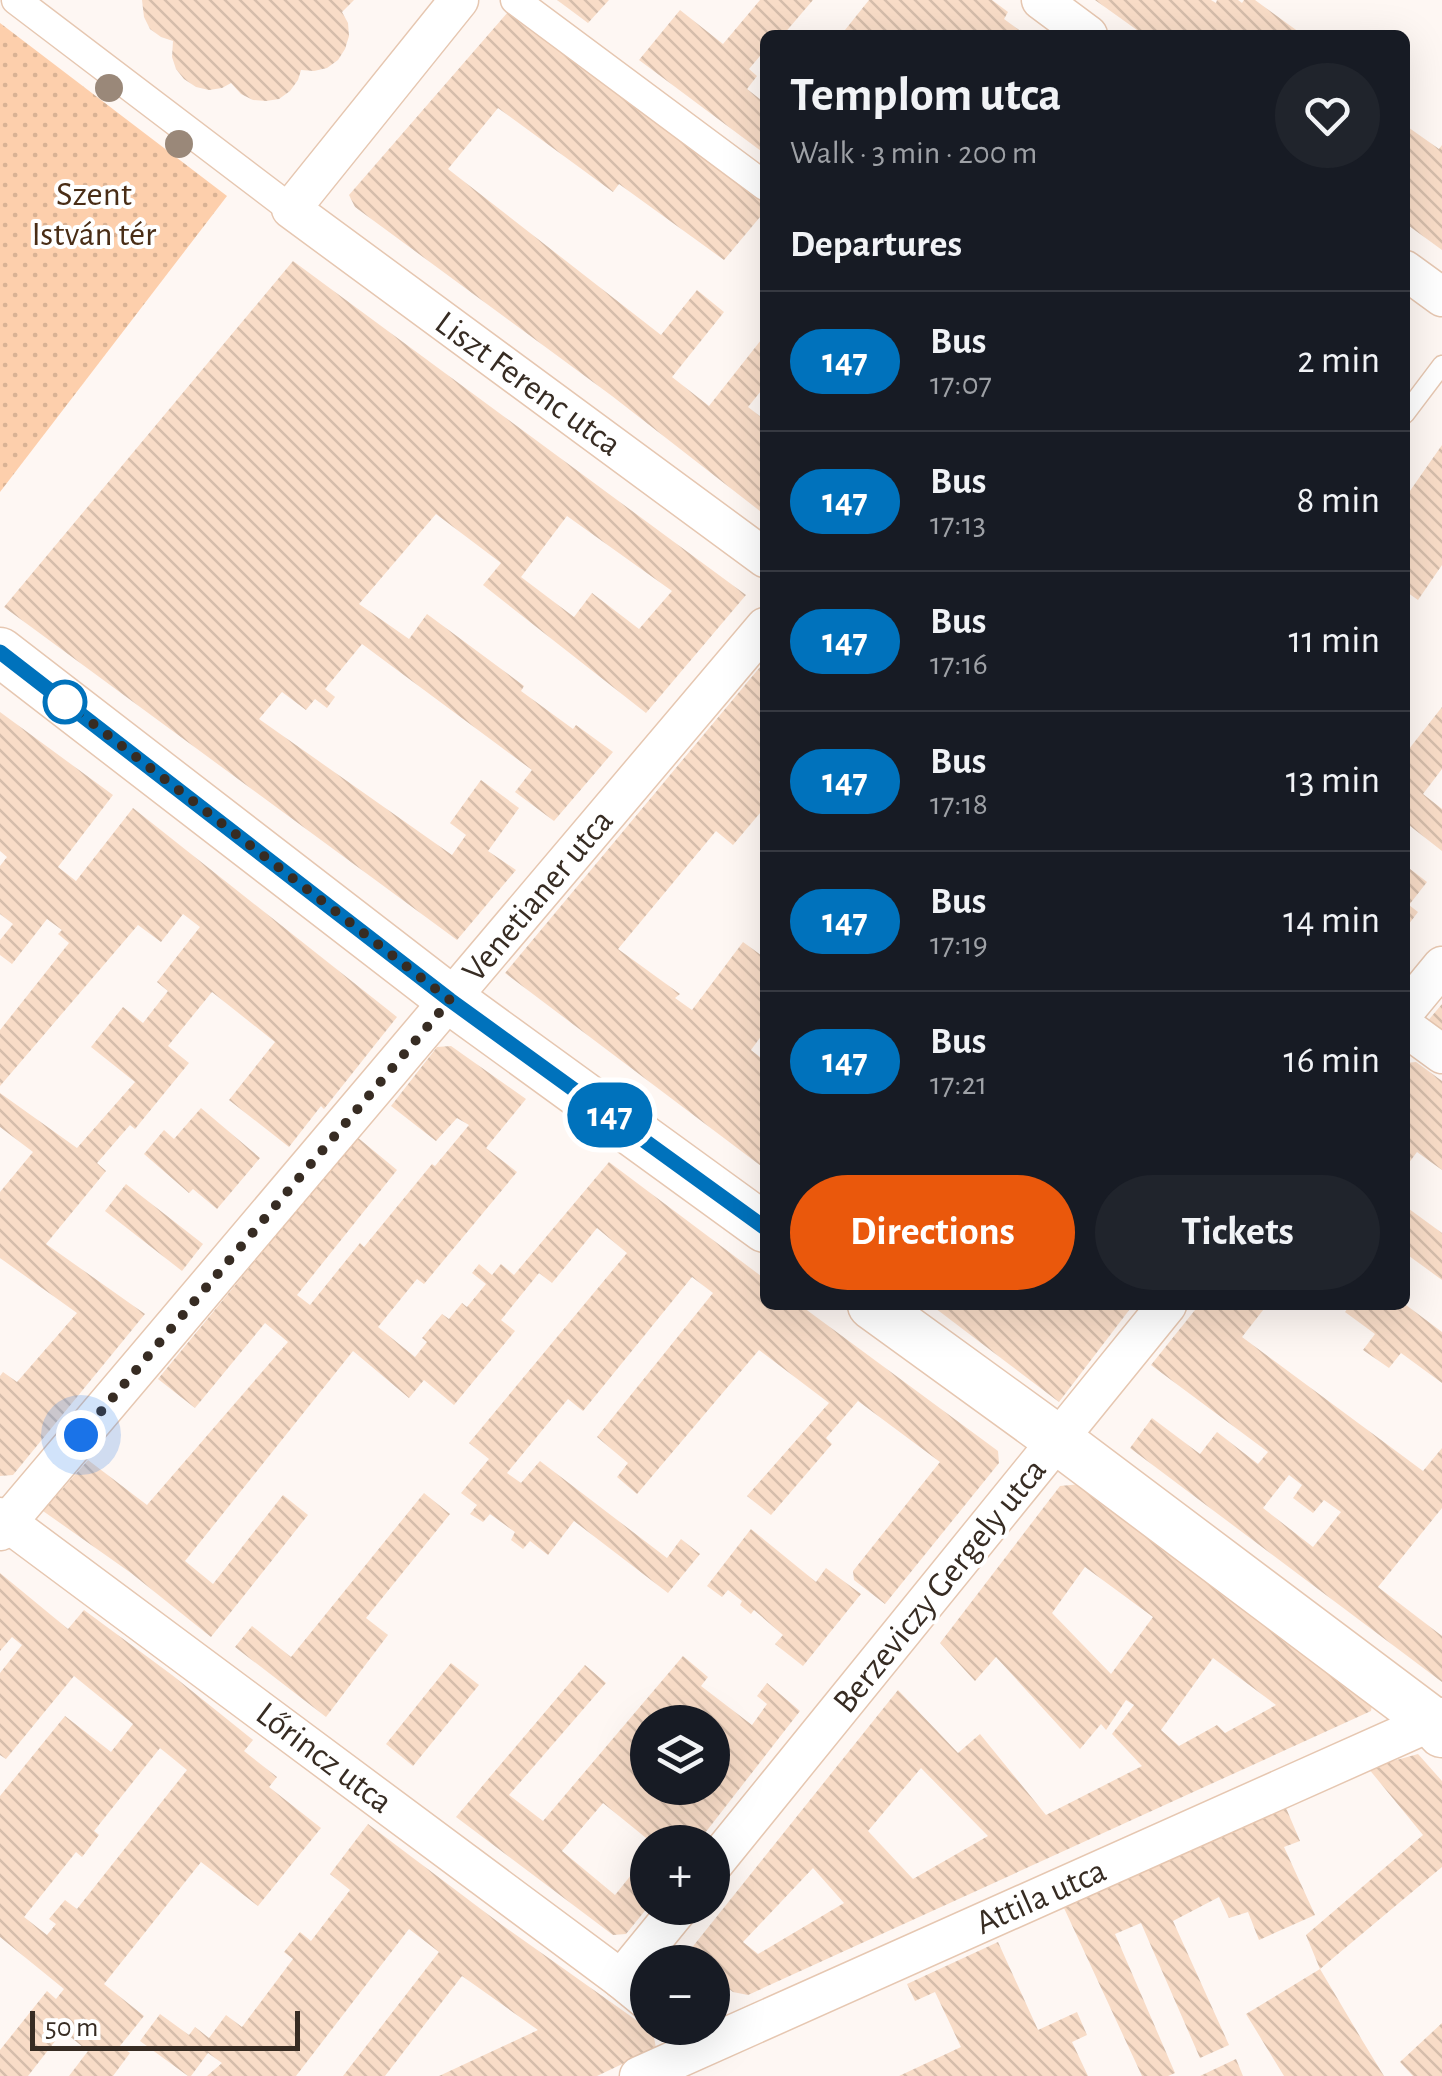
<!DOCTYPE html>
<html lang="en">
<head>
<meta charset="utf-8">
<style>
	:root { --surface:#171b24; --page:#20242c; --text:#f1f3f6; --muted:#9ea1a6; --line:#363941; --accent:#ea580c }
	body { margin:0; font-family:"Alegreya Sans",sans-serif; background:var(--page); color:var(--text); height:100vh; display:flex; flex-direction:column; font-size:38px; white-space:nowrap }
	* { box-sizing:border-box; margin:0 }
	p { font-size:32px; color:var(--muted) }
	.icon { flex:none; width:55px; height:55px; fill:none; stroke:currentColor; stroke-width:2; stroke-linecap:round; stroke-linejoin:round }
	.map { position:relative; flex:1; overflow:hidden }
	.side { position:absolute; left:760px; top:30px; width:650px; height:1280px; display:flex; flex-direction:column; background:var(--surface); border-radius:15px; box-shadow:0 10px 40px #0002 }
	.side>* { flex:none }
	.badge { padding:0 20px; border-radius:32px; font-size:35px; line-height:65px }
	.controls { position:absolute; left:630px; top:1705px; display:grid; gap:20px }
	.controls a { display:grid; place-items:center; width:100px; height:100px; border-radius:50%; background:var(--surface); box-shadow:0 10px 40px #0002; font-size:50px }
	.scale { position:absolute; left:30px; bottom:25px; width:270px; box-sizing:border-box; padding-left:10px; border:5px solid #372c23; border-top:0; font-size:28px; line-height:35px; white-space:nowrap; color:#372c23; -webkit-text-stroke:8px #fff; paint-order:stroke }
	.you { position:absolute; width:50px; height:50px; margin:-25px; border:8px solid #fff; border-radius:50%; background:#1a73e8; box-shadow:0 0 0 15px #1a73e833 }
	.map>.badge { position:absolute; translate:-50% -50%; box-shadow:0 0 0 5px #fff }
	h2 { padding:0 30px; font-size:38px; line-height:90px }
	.round { display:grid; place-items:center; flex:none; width:105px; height:105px; border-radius:52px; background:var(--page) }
	.head { display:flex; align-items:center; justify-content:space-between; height:170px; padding:0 30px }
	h1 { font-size:48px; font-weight:700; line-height:75px }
	.cta { display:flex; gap:20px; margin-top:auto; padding:20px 30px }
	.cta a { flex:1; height:115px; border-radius:60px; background:var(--accent); color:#fff; font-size:40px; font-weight:700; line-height:115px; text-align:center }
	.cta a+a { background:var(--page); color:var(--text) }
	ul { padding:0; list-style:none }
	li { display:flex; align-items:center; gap:30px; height:140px; padding:0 30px; border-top:2px solid var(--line) }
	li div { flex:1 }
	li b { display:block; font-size:38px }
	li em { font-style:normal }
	li .badge { min-width:110px; font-weight:700; text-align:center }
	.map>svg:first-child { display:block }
</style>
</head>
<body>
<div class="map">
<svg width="1442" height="2076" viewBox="0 0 1442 2076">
	<defs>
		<pattern id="park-dots" width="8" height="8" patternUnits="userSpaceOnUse" patternTransform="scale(2.5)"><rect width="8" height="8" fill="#fdcfac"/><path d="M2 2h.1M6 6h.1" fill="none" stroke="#d9b294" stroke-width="1.8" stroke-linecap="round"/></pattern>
		<pattern id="building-back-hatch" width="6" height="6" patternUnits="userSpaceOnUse" patternTransform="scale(2.5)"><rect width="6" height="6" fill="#f8dcc7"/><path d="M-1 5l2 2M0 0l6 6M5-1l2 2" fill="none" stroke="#d5bdab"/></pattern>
	</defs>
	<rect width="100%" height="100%" fill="#fef7f3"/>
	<polygon fill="url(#park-dots)" points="0,23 227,196 0,492"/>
	<g fill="url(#building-back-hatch)" fill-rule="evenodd">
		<polygon points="142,0 354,0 342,12 348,23 349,36 345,49 338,60 327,68 314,71 301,70 298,80 290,91 279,99 266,101 253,100 241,94 231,83 222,88 209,90 196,87 184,79 176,69 172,57 173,41 161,37 150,29 144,17"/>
		<polygon points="557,0 609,0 588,23"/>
		<polygon points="760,0 813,0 783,35 765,35 765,50 749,69 757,76 747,89 765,103 765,154 639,60 680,10 723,44"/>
		<polygon points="869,0 992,0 1008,12 1004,19 1026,35 841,35"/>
		<polygon points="1095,0 1211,0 1216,3 1217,0 1238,0 1242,3 1244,0 1255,0 1303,35 1144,35"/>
		<polygon points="508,12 765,204 765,211 724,260 619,184 613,192 498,108 448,169 661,335 697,290 724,312 672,377 709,406 765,335 765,386 748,407 765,420 765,515 612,396 355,207 349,195"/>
		<polygon points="1405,125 1439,149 1442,145 1442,250 1405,223"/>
		<path d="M 293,261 L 746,595 L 646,713 L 483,585 L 501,563 L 436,514 L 359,604 L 409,639 L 427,614 L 524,686 L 521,691 L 573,729 L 576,725 L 613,752 L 554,821 L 515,792 L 532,770 L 362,644 L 325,689 L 335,697 L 327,708 L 315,699 L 306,710 L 282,692 L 259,719 L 452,855 L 466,835 L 450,823 L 481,780 L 519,808 L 488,851 L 516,870 L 457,940 L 4,607 ZM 567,516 L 672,591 L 639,629 L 592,593 L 574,617 L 521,577 Z"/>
		<polygon points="1442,445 1442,565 1418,600 1408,593 1405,597 1405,498"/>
		<polygon points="765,661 765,775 759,782 765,787 765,807 733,845 716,831 618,949 680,994 675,998 692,1010 743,942 765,958 765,1031 751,1050 765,1061 765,1169 505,973"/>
		<polygon points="1442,707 1442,769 1423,794 1442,809 1442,851 1405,822 1405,754"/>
		<polygon points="0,712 113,795 58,867 76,881 133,808 397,1017 324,1109 321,1106 289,1147 229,1100 275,1042 212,992 168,1046 189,1063 135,1129 130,1125 97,1163 106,1171 46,1244 145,1314 13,1475 0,1476 0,1376 3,1372 17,1382 77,1313 0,1258 0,1192 33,1152 0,1127 0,1093 77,1148 135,1082 91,1047 123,1007 143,1023 168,991 157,982 200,927 183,914 161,942 138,925 0,1086 0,1030 69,943 58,934 62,930 47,919 12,964 0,955 0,940 13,924 0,914 0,866 7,857 0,851"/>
		<polygon points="1405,865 1427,882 1409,905 1418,912 1405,929"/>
		<polygon points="1442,1004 1442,1034 1426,1023"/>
		<polygon points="451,1046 526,1099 486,1148 517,1172 424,1284 417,1279 378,1327 415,1357 427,1342 422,1338 442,1314 449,1319 462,1303 467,1307 486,1284 472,1273 479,1264 492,1275 501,1264 514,1275 609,1162 765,1279 765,1305 800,1305 998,1451 999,1463 885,1604 854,1580 853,1571 940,1462 858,1401 826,1438 832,1444 771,1515 747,1496 829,1403 759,1350 637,1494 617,1477 628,1463 597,1437 713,1293 692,1277 583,1411 568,1399 507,1473 521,1483 540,1461 667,1558 681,1539 700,1554 668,1593 574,1521 548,1555 530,1541 523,1549 511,1540 515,1532 490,1514 483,1522 470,1514 477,1505 461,1493 489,1459 469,1443 627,1253 597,1228 552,1283 539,1273 501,1320 515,1331 454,1405 424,1380 409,1398 353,1351 185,1561 213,1584 283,1495 308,1515 211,1637 131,1573 43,1511 88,1460 147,1505 288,1342 265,1323 195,1408 158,1379 357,1137 397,1170 297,1295 310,1305 360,1243 364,1247 432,1164 435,1166 469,1125 457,1118 436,1141 391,1106 437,1047"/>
		<polygon points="1416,1062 1442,1081 1442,1170 1417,1152 1405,1168 1405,1063"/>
		<polygon points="201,1108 260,1158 217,1209 193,1189 189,1193 144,1154 164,1130 174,1139"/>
		<polygon points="126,1184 203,1244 182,1271 105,1211"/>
		<polygon points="1405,1206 1442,1233 1442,1280 1405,1253"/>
		<polygon points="931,1305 1133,1305 1059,1402"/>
		<path d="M 1199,1305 L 1267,1305 L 1242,1337 L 1423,1471 L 1442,1448 L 1442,1508 L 1378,1587 L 1442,1636 L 1442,1682 L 1130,1448 L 1152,1418 L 1200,1454 L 1217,1432 L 1258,1464 L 1268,1452 L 1151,1365 ZM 1289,1475 L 1302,1485 L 1293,1498 L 1313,1513 L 1324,1500 L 1341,1512 L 1313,1547 L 1263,1508 Z"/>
		<polygon points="1350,1305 1406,1305 1442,1332 1442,1383 1401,1353 1389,1368 1363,1350 1375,1334 1345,1312"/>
		<path d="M 1081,1484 L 1373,1698 L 1371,1711 L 748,1995 L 733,1992 L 712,1976 L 712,1962 L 695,1962 L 686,1955 L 898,1690 L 958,1753 L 980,1734 L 1046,1815 L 1142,1766 L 1112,1734 L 1134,1705 L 1126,1700 L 1106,1730 L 1101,1724 L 1080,1749 L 996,1657 L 975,1681 L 940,1643 L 1060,1486 ZM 1085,1567 L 1153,1617 L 1111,1674 L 1052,1613 ZM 1213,1658 L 1276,1705 L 1225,1733 L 1217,1725 L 1179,1746 L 1161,1730 ZM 921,1768 L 988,1836 L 913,1879 L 868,1831 ZM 813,1868 L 844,1903 L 758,1954 L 743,1942 Z"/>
		<polygon points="424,1493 450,1514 366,1618 388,1635 326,1717 235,1647 252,1626 291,1657"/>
		<polygon points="751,1529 816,1582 826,1568 861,1594 803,1666 775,1644 783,1635 754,1610 751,1614 740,1605 742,1601 728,1590 722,1597 707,1586"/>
		<path d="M 0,1573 L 68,1629 L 84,1610 L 172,1675 L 253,1740 L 244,1751 L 277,1777 L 269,1787 L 321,1828 L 258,1906 L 201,1862 L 104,1984 L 144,2016 L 120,2046 L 130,2053 L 113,2076 L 69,2076 L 88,2051 L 63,2031 L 28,2076 L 0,2076 L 0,2050 L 47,1991 L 56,1999 L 64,1989 L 0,1937 L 0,1796 L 65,1716 L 111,1752 L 133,1724 L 74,1676 L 6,1759 L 0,1755 L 0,1673 L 22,1645 L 12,1637 L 0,1651 ZM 160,1748 L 187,1770 L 77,1909 L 65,1900 L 49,1919 L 56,1924 L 47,1935 L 24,1917 L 76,1852 L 82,1857 L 99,1835 L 94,1831 Z"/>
		<path d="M 683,1656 L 708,1677 L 701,1686 L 752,1725 L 767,1704 L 757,1696 L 767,1683 L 800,1711 L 698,1842 L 651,1842 L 603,1803 L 562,1851 L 615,1895 L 648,1854 L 648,1907 L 626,1934 L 613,1935 L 456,1817 L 585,1665 L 606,1683 L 509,1795 L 543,1821 ZM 648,1722 L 712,1722 L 712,1788 L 648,1788 Z"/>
		<polygon points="451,1663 479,1685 413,1766 386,1744"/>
		<polygon points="1418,1754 1442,1781 1442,1867 1320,1969 1306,1935 1423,1835 1368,1768"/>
		<polygon points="1286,1808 1300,1841 1284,1847 1315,1915 1259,1940 1248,1912 1229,1918 1219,1897 1173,1921 1229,2045 1200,2058 1141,1923 1115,1934 1175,2073 1168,2076 1142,2076 1064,1908"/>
		<polygon points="368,1824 502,1925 653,2032 656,2048 597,2076 439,2076 538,2030 462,1976 385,2076 343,2076 439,1952 409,1929 296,2076 207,2076 222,2063 208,2053 191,2076 188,2076 140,2041 160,2014 189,2035 195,2027 209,2038 226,2015 242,2027 293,1959 284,1952 300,1932 311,1941 350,1890 330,1874"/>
		<polygon points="998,1942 1038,2030 1077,2012 1087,2035 1072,2042 1088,2076 899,2076 961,2047 935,1992 915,2001 907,1984"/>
		<polygon points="1320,1969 1362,2040 1384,2076 1284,2076 1246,2014"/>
		<polygon points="1442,2023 1442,2076 1413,2076 1400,2062"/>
		<polygon points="1236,2059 1243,2076 1200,2076"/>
	</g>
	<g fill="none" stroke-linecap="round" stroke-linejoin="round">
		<defs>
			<polyline id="service" points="1405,414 1442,365"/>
			<g id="pedestrian">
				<polyline points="16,0 291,209"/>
				<polyline points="515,0 765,186"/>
			</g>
			<g id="minor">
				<polyline points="459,0 291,209 765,558"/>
				<polyline points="1041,0 1088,35"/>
				<polyline points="1405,270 1442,297"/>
				<polyline points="1405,1011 1442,966"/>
				<polyline points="1405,1027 1442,1054"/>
				<polyline points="0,1517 621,1979 648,2001"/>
				<polyline points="0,1531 765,627"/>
				<polyline points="712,1866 1167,1305"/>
				<polyline points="621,1979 679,1908"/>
				<polyline points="639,2076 1442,1717"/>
			</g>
			<g id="tertiary">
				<polyline points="0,652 451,1000 765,1228"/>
				<polyline points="872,1305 1058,1440 1433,1722 1442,1733"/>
			</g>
		</defs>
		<use href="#service" stroke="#e6c7b1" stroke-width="21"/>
		<use href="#pedestrian" stroke="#e6c7b1" stroke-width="31"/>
		<use href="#minor" stroke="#e6c7b1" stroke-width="41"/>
		<use href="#tertiary" stroke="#e6c7b1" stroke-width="51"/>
		<use href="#service" stroke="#fff" stroke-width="18"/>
		<use href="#pedestrian" stroke="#fff" stroke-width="28"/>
		<use href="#minor" stroke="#fff" stroke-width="38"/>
		<use href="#tertiary" stroke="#fff" stroke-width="48"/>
	</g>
	<g fill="#9a8879">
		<circle cx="109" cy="88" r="14"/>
		<circle cx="179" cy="144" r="14"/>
	</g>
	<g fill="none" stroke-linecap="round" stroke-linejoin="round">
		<defs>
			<polyline id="line" points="0,652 450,1000 765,1228"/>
		</defs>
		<use href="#line" stroke="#fff" stroke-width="22"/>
		<use href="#line" stroke="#0072bc" stroke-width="15"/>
		<polyline stroke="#372c23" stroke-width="10" stroke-dasharray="0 18" points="65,702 450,1000 81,1435"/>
	</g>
	<circle fill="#fff" stroke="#0072bc" stroke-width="5" cx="65" cy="702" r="20"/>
	<g text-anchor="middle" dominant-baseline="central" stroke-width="8" stroke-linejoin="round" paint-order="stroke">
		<g font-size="35" fill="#492d16" stroke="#fff">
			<text x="94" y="194">Szent<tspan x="94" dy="40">István tér</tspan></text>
		</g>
		<g font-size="35" fill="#372c23" stroke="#fff">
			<text transform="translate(528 384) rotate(36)">Liszt Ferenc utca</text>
			<text transform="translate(538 896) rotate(-50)">Venetianer utca</text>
			<text transform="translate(940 1586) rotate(-51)">Berzeviczy Gergely utca</text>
			<text transform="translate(324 1758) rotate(37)">Lőrincz utca</text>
			<text transform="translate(1041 1897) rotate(-24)">Attila utca</text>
		</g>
	</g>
</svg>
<div class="controls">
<a><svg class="icon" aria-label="layers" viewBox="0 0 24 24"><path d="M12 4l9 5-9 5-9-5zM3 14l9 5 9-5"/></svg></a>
<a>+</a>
<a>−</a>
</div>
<div class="scale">50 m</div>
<div class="you" style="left:81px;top:1435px"></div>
<b class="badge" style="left:610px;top:1115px;background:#0072bc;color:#fff">147</b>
<section class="side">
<div class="head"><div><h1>Templom utca</h1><p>Walk · 3 min · 200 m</p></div><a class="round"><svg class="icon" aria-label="heart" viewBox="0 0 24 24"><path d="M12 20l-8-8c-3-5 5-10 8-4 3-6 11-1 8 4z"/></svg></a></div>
<h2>Departures</h2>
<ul>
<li><span class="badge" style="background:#0072bc;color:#fff">147</span><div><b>Bus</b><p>17:07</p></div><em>2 min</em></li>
<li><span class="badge" style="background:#0072bc;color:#fff">147</span><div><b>Bus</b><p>17:13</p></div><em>8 min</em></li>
<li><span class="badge" style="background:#0072bc;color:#fff">147</span><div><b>Bus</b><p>17:16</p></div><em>11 min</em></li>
<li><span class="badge" style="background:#0072bc;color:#fff">147</span><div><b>Bus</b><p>17:18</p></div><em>13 min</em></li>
<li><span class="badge" style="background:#0072bc;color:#fff">147</span><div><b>Bus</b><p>17:19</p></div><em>14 min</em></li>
<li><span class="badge" style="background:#0072bc;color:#fff">147</span><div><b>Bus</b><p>17:21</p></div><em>16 min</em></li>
</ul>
<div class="cta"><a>Directions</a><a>Tickets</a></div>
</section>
</div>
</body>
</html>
